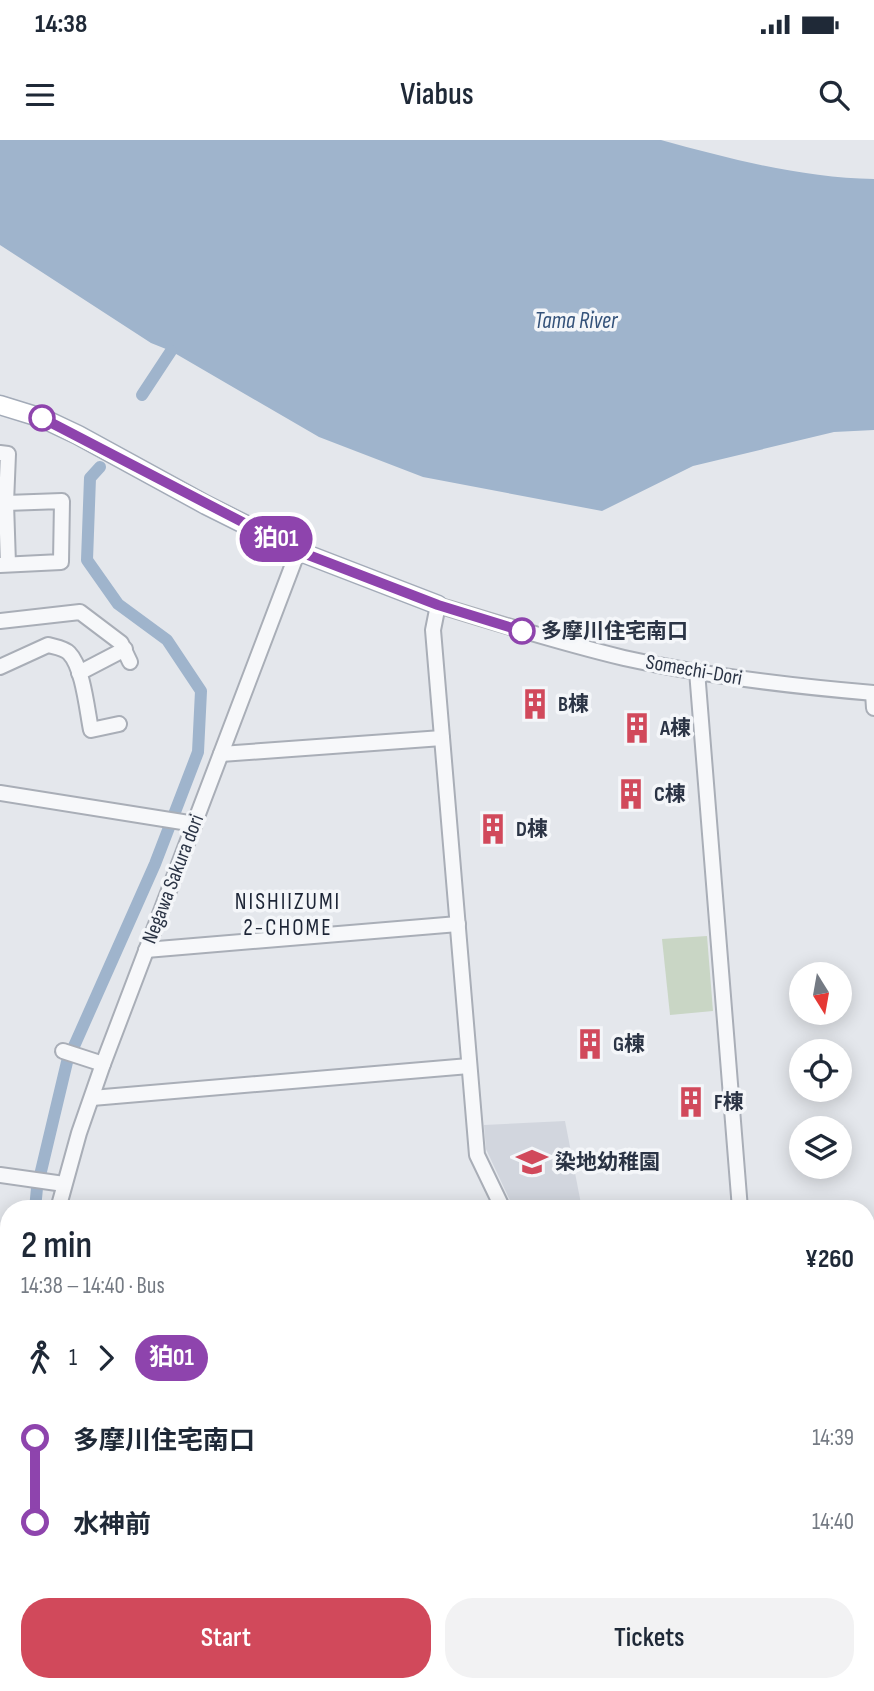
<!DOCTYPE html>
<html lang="en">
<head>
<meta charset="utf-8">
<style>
	:root { --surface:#fff; --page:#f2f2f3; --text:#1f2937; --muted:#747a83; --accent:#d1495b }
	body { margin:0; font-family:"Sofia Sans Condensed","Noto Sans JP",sans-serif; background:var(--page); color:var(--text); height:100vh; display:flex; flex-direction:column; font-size:26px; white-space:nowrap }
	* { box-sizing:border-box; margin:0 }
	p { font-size:23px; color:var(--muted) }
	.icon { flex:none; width:38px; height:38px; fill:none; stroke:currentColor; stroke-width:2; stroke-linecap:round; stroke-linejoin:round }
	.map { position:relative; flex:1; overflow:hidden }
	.panel { position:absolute; left:0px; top:1060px; width:875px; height:492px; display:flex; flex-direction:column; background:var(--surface); border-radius:28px 28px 0 0; box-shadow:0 4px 18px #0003 }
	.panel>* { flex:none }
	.badge { padding:0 14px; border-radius:23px; font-size:24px; line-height:46px }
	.needle { width:46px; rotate:169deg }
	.fabs { position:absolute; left:789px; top:822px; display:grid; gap:14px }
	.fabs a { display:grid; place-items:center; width:63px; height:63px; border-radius:50%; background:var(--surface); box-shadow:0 4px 18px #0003; font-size:35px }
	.map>.badge { position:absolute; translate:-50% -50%; box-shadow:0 0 0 4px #fff }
	.legs { display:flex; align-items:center; gap:10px; height:77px; padding:0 21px; font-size:23px }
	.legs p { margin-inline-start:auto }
	.summary { display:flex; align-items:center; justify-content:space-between; height:119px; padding:0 21px }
	h1 { font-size:38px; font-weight:600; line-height:52px }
	.button { display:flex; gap:14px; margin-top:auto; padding:14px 21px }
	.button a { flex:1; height:80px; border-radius:28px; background:var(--accent); color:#fff; font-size:28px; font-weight:600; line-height:80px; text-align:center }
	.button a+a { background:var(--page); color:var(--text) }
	ul { padding:0 21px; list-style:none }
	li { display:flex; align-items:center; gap:24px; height:84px; font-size:26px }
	li i { display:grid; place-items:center; width:10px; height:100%; margin:0 9px; background:currentColor }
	li i::after { content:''; width:18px; height:18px; margin:-9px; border:5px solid; border-radius:50%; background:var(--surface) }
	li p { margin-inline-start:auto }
	li:first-child i { background:linear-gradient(#0000 50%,currentColor 0) }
	li:last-child i { background:linear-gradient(currentColor 50%,#0000 0) }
	.status { display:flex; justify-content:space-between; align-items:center; height:49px; padding:0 35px; background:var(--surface); direction:ltr }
	.status svg { height:19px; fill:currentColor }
	header { display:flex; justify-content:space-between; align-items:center; height:91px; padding:0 21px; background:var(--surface); font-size:32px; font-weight:600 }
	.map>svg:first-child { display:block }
</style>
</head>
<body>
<div class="status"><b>14:38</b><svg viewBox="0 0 49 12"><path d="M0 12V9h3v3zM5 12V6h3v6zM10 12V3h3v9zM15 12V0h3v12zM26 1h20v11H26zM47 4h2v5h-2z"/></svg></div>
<header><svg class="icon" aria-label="menu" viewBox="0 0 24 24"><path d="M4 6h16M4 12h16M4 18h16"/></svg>Viabus<svg class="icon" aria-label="search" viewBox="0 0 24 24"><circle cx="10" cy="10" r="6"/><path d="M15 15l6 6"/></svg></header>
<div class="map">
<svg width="874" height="1551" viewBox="0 0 874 1551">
	<rect width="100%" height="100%" fill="#e4e7ec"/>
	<polygon fill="#d2d6de" points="565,981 582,1069 514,1069 486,1009 484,985"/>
	<polygon fill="#c9d6c5" points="707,796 713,871 670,875 662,799"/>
	<path fill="#9fb4cc" d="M 0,0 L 661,0 C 730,19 803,38 874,39 L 874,290 L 834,292 L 693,326 L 602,371 L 423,337 L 319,297 L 171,211 L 151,203 L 0,105 Z"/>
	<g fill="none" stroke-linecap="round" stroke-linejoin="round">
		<g stroke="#9fb4cc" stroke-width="12">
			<polyline points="142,255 171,211"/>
			<polyline points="35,1069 37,1048 67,922 155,724 198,612 201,551 167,500 118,464 87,420 90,338 100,327"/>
			<polyline points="195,1544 204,1551"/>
		</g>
		<defs>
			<g id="minor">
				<polyline points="0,313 8,314 6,363 62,361 61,422 0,425"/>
				<polyline points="6,363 8,424"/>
				<polyline points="0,481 80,472 121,503 130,522"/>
				<path d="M 0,527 L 48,505 C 55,507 64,508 69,513 C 83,527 87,570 91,590 L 119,584"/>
				<polyline points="697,531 740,1069"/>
				<polyline points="79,533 125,509"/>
				<polyline points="873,553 874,568"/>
				<polyline points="221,614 442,598"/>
				<polyline points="0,653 195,684"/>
				<polyline points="146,810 458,784"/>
				<polyline points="63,911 103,924"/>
				<polyline points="92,958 469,926"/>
				<polyline points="0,1035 64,1044"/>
				<polyline points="58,1069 79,993 103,924 298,411"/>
				<path d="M 503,1069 L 477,1015 L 433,490 L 438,465 C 500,484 561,503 624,518 C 706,536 790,546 874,553"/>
				<polyline points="866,1150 874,1151"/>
				<polyline points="0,1271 9,1271"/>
				<polyline points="0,1311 9,1323"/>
				<polyline points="866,1370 874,1461"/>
				<polyline points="0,1450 9,1452"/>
				<polyline points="157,1544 164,1551"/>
				<polyline points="227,1544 236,1551"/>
				<polyline points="575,1544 576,1551"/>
				<polyline points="25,1551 26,1544"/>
			</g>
			<polyline id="major" points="0,265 42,278 78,295 206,365 298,411 438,465"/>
		</defs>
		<use href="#minor" stroke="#a9aeb7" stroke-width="18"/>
		<use href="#major" stroke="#a3abb8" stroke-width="21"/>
		<use href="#minor" stroke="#f7f8fa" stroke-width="14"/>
		<use href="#major" stroke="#fff" stroke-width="18"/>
	</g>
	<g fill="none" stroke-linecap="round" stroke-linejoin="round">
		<defs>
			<polyline id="line-1" points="42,278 298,411 438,465 522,491"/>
		</defs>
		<use href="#line-1" stroke="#fff" stroke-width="16"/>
		<use href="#line-1" stroke="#8e44ad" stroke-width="10"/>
	</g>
	<defs>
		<symbol id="building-bare" viewBox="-9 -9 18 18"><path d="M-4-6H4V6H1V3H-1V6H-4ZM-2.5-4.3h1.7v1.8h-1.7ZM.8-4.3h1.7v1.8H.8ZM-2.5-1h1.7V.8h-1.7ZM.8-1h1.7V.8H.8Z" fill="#d1495b" stroke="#f4f6f9" stroke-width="2.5" paint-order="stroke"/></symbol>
		<symbol id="school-bare" viewBox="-9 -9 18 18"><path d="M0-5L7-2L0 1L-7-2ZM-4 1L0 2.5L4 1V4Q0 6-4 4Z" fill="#d1495b" stroke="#f4f6f9" stroke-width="2.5" paint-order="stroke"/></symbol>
	</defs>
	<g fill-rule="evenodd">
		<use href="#building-bare" x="513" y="542" width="44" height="44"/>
		<use href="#building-bare" x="615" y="566" width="44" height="44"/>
		<use href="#building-bare" x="609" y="632" width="44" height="44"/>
		<use href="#building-bare" x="471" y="667" width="44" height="44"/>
		<use href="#building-bare" x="568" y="882" width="44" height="44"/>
		<use href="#building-bare" x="669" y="940" width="44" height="44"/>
		<use href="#school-bare" x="510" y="1000" width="44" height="44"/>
	</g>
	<g fill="#fff" stroke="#8e44ad" stroke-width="3.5">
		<circle cx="42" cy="278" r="12"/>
		<circle cx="522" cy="491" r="12"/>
	</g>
	<g text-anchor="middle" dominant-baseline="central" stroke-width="7" stroke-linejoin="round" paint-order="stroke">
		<g font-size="21" font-weight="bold" fill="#2b3445" stroke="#f4f6f9" text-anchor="start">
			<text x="541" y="491">多摩川住宅南口</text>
		</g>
		<g font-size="21" fill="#2b3445" stroke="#f4f6f9">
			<text transform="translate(694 530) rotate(10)">Somechi-Dori</text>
			<text transform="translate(173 739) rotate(-69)">Negawa Sakura dori</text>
		</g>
		<g font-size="21" font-weight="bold" fill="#2b3445" stroke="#f4f6f9" text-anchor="start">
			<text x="558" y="564">B棟</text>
			<text x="660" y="588">A棟</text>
			<text x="654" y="654">C棟</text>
			<text x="516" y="689">D棟</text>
			<text x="613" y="904">G棟</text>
			<text x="714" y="962">F棟</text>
			<text x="555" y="1022">染地幼稚園</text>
		</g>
		<g font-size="23" font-style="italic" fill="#34527a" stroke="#f4f6f9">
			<text x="576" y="181">Tama River</text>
		</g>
		<g font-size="23" letter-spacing="2" fill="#1d2536" stroke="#f4f6f9">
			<text x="288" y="762">NISHIIZUMI<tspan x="288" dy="26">2-CHOME</tspan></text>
		</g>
	</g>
</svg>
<div class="fabs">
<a><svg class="needle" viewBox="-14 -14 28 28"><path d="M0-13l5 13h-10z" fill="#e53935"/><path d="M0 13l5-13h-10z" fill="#747a83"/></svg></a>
<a><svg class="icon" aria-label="locate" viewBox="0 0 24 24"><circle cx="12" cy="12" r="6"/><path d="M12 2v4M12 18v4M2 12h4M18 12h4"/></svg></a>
<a><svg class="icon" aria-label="layers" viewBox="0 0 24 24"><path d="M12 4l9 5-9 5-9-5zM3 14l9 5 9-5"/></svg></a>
</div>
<b class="badge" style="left:276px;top:399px;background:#8e44ad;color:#fff">狛01</b>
<section class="panel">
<div class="summary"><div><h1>2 min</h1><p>14:38 – 14:40 · Bus</p></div><b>¥260</b></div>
<div class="legs"><svg class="icon" aria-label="walk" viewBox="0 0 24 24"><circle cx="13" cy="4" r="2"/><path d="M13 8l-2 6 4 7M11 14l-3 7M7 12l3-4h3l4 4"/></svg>1<svg class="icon" aria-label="forward" viewBox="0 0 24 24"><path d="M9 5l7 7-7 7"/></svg><b class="badge" style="background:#8e44ad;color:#fff">狛01</b></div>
<ul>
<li><i style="color:#8e44ad"></i><b>多摩川住宅南口</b><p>14:39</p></li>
<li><i style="color:#8e44ad"></i><b>水神前</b><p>14:40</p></li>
</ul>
<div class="button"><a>Start</a><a>Tickets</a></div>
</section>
</div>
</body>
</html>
